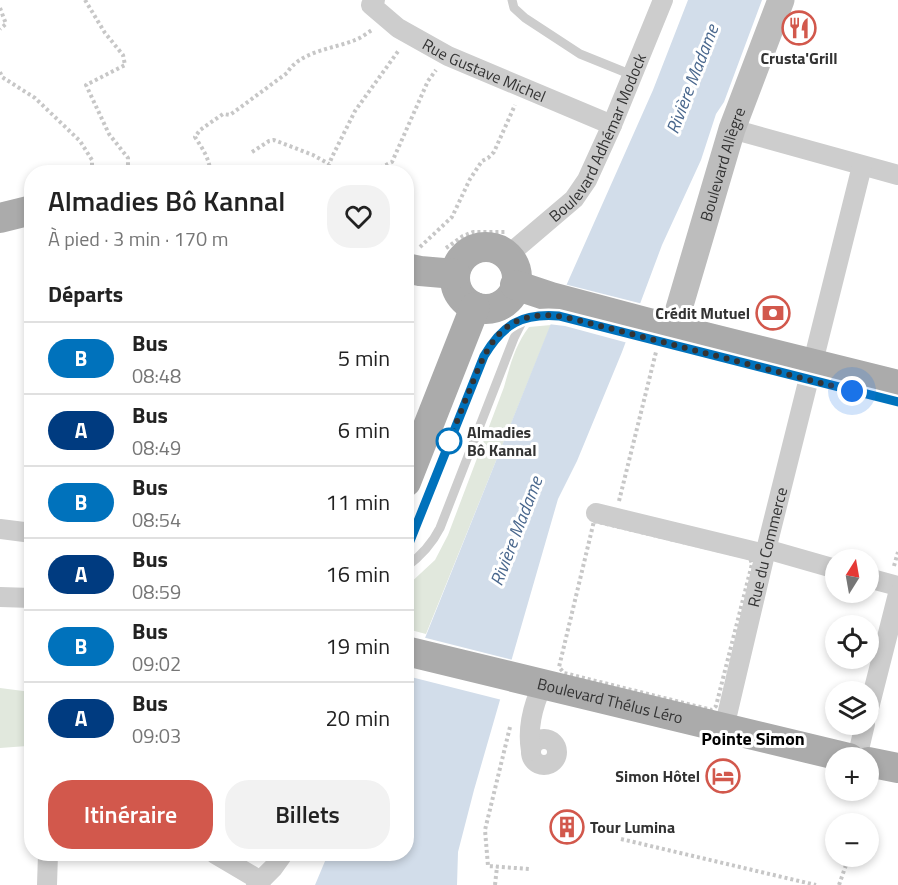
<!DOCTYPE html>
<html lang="fr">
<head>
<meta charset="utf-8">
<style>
	:root { --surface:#fff; --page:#f2f2f2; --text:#222; --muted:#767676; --line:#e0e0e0; --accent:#d2584c }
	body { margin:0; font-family:"Titillium Web",sans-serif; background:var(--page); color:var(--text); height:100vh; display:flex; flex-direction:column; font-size:22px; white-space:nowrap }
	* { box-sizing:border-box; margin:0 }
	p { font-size:20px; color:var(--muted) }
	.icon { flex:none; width:33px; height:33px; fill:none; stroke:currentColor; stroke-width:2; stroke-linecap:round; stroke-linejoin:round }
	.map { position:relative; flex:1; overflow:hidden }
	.drawer { position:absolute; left:24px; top:165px; width:390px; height:696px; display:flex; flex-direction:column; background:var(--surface); border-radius:24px; box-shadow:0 3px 9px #0003 }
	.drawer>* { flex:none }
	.badge { padding:0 12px; border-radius:20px; font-size:21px; line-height:39px }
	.needle { width:39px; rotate:11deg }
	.fabs { position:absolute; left:825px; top:549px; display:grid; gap:12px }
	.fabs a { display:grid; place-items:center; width:54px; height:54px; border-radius:50%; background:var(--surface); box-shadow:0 3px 9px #0003; font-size:30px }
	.you { position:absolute; width:30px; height:30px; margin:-15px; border:4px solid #fff; border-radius:50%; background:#1a73e8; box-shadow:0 0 0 9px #1a73e833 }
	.map>.badge { position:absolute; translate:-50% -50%; box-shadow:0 0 0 3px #fff }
	h2 { padding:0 24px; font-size:22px; line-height:54px }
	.round { display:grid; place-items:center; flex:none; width:63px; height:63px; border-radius:24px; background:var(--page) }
	.summary { display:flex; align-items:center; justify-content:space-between; height:102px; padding:0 24px }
	h1 { font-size:28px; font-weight:600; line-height:45px }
	.button { display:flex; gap:12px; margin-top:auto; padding:12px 24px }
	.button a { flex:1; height:69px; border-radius:24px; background:var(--accent); color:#fff; font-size:24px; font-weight:600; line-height:69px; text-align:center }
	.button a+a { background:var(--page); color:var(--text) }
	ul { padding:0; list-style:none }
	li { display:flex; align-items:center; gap:18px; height:72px; padding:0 24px; border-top:2px solid var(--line) }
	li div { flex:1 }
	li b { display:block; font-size:22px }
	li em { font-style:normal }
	li .badge { min-width:66px; font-weight:700; text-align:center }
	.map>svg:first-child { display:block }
</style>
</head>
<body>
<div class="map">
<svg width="898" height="885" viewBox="0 0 898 885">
	<rect width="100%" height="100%" fill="#fff"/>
	<g fill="#e1e8dd">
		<path d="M 551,325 L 426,634 L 407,629 L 407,586 L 435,560 L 448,535 L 504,387 C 510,366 515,345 529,327 Z"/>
		<polygon points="0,688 31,692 31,711 27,746 0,748"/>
	</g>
	<polygon fill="#d2ddea" points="688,0 762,0 724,102 716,114 701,160 662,245 622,352 577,461 558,499 474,790 458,852 457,885 315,885 328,854 406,854 407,683 566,286 653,90"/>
	<g fill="#fff">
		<polygon points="564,284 643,304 628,343 565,326 548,324"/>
		<polygon points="422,637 513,660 502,700 407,676"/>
	</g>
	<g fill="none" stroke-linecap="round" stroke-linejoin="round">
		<g stroke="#c7c7c7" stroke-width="4" stroke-dasharray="3 3" stroke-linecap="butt">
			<polyline points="85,0 105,33 123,55 125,65 86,85 109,134 128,158 128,172"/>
			<polyline points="0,8 6,24 0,29"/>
			<polyline points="0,72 2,77 35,98 80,141 92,160 92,172"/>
			<polyline points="252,152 269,141 274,140 313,155 329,164"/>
			<path d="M 210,172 C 210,159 202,148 195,137 L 200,130 L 223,114 L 230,115 L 287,73 C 300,51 333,49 355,40 C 361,38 367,33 372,30"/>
			<polyline points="326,172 332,157 355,111 399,50"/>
			<polyline points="376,172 378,169 392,162 428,81 436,70"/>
			<polyline points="420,247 452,217 470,179 482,161 488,158 494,152 515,105"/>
			<polyline points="446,248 463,236 473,232 506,232"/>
			<polyline points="619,501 656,352"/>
			<polygon points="594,521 750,558 752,564 716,706 712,710 564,673 559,667"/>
			<polyline points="894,566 898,552"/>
			<polyline points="510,727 485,830 488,866 529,869"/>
			<polyline points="621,839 816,885"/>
			<polyline points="495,885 497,867"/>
			<polyline points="839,885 847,862 851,856"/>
		</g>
		<g stroke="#cdcdcd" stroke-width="9">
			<polyline points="512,0 514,8 525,18 580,54 632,75"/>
			<polyline points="653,339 898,402"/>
			<path d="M 406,551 L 484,356 C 493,340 505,325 524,318 C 553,308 605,327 634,335"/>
			<path d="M 406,567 C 421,556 432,544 440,528 L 514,338 L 524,318"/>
		</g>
		<g stroke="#cdcdcd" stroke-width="20">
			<path id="s1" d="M 375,0 L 371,5 L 398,28 L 448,56 L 612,125"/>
			<polyline points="732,129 898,175"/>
			<path id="s2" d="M 507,256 L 574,199 L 587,180 L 612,125 L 663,0"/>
			<polyline points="596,513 765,554"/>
			<polyline points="0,529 32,533"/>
			<polyline points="766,549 836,569"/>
			<polyline points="868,578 898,586"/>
			<polyline points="0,597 32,598"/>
			<polyline points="868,712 898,594"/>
			<path id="s3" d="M 724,728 L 765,554 L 862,166"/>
			<circle cx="544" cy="752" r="13"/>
			<path d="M 531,751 C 527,728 533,705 543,684"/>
			<polyline points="857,758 865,724"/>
			<polyline points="215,854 261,881"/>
			<polyline points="47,885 48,854"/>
			<polyline points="256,885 273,868 283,854"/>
		</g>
		<path stroke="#bdbdbd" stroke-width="27" id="s4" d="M 673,329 L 732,129 L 781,0"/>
		<g stroke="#ababab" stroke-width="30">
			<polyline points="0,218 32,210"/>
			<circle cx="486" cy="278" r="31"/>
			<polyline points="406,268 420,271 455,274"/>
			<polyline points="515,285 551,297 645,322 898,385"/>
			<polyline points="406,482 475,307"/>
			<path id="s5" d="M 406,651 L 724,728 L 849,758"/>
			<polyline points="868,762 898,768"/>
		</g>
	</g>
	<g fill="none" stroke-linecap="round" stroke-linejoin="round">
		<defs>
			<path id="line" d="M 406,551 L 484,356 C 503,324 522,313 559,316 L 898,402"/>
		</defs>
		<use href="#line" stroke="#fff" stroke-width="14"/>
		<use href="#line" stroke="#0072bc" stroke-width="9"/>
		<path stroke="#333" stroke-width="6" stroke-dasharray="0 10.8" d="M 449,441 C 456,424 463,406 470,389 C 481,362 493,326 526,318 C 546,312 566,317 585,322 L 852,391"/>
	</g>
	<defs>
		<symbol id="restaurant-ring" viewBox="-11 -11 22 22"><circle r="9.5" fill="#fff" stroke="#d2584c" stroke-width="1.5"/><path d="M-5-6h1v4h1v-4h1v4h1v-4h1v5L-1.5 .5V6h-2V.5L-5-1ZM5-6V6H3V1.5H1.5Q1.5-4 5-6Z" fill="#d2584c"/></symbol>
		<symbol id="bank-ring" viewBox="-11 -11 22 22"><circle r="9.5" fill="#fff" stroke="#d2584c" stroke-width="1.5"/><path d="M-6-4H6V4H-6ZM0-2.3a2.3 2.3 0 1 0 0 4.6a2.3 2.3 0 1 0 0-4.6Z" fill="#d2584c"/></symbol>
		<symbol id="hotel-ring" viewBox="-11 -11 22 22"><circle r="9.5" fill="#fff" stroke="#d2584c" stroke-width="1.5"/><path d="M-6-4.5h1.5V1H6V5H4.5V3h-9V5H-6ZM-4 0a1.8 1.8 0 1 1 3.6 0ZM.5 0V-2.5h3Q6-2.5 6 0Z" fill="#d2584c"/></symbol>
		<symbol id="building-ring" viewBox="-11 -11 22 22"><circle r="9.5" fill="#fff" stroke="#d2584c" stroke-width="1.5"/><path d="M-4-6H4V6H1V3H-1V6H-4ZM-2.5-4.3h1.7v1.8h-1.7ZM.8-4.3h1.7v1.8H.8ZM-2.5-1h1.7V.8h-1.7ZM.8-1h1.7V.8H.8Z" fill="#d2584c"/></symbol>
	</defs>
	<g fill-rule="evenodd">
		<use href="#restaurant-ring" x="780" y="9" width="38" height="38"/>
		<use href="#bank-ring" x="754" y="294" width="38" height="38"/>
		<use href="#hotel-ring" x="704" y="757" width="38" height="38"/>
		<use href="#building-ring" x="548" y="808" width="38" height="38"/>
	</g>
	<circle fill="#fff" stroke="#0072bc" stroke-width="3" cx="449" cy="441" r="12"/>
	<g text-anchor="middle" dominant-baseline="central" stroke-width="6" stroke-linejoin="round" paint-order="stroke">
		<g font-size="16" font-weight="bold" fill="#333" stroke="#fff" text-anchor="end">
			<text x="799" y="58" text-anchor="middle">Crusta'Grill</text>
			<text x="750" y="313">Crédit Mutuel</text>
			<text x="700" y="776">Simon Hôtel</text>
			<text x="590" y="827" text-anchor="start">Tour Lumina</text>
		</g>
		<g font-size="16" fill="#333" stroke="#fff">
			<text stroke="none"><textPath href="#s1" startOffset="138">Rue Gustave Michel</textPath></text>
			<text stroke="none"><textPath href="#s2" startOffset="153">Boulevard Adhémar Modock</textPath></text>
			<text stroke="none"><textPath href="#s4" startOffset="172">Boulevard Allègre</textPath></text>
			<text stroke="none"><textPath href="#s3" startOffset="186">Rue du Commerce</textPath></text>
			<text stroke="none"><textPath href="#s5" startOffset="210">Boulevard Thélus Léro</textPath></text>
		</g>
		<g font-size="16" font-weight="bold" fill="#333" stroke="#fff" text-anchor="start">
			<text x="467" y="432">Almadies<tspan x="467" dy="18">Bô Kannal</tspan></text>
		</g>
		<g font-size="18" font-style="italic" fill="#49678d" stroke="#fff">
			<text transform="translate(692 79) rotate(-69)">Rivière Madame</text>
			<text transform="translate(516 531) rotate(-69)">Rivière Madame</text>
		</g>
		<g font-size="18" font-weight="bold" fill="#000" stroke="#fff">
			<text x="753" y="738">Pointe Simon</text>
		</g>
	</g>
</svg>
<div class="fabs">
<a><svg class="needle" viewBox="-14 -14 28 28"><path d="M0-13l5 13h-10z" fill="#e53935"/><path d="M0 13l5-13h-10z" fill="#767676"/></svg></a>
<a><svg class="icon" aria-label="locate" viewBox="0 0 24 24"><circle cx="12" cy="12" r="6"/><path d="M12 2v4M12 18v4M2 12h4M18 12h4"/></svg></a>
<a><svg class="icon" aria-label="layers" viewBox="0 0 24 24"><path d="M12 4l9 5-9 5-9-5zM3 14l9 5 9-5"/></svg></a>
<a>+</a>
<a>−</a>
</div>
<div class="you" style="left:852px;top:391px"></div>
<section class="drawer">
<div class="summary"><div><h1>Almadies Bô Kannal</h1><p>À pied · 3 min · 170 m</p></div><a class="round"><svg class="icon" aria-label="heart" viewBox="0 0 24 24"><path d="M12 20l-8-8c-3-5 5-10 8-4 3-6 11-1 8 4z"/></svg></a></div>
<h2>Départs</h2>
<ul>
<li><span class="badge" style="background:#0072bc;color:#fff">B</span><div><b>Bus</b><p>08:48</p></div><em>5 min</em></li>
<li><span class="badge" style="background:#003b80;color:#fff">A</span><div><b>Bus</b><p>08:49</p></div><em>6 min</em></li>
<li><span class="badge" style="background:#0072bc;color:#fff">B</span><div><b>Bus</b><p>08:54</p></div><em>11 min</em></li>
<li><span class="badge" style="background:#003b80;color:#fff">A</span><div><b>Bus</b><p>08:59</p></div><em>16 min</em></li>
<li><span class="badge" style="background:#0072bc;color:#fff">B</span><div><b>Bus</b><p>09:02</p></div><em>19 min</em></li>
<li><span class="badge" style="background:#003b80;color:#fff">A</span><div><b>Bus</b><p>09:03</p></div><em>20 min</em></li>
</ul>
<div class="button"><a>Itinéraire</a><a>Billets</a></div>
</section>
</div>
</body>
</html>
